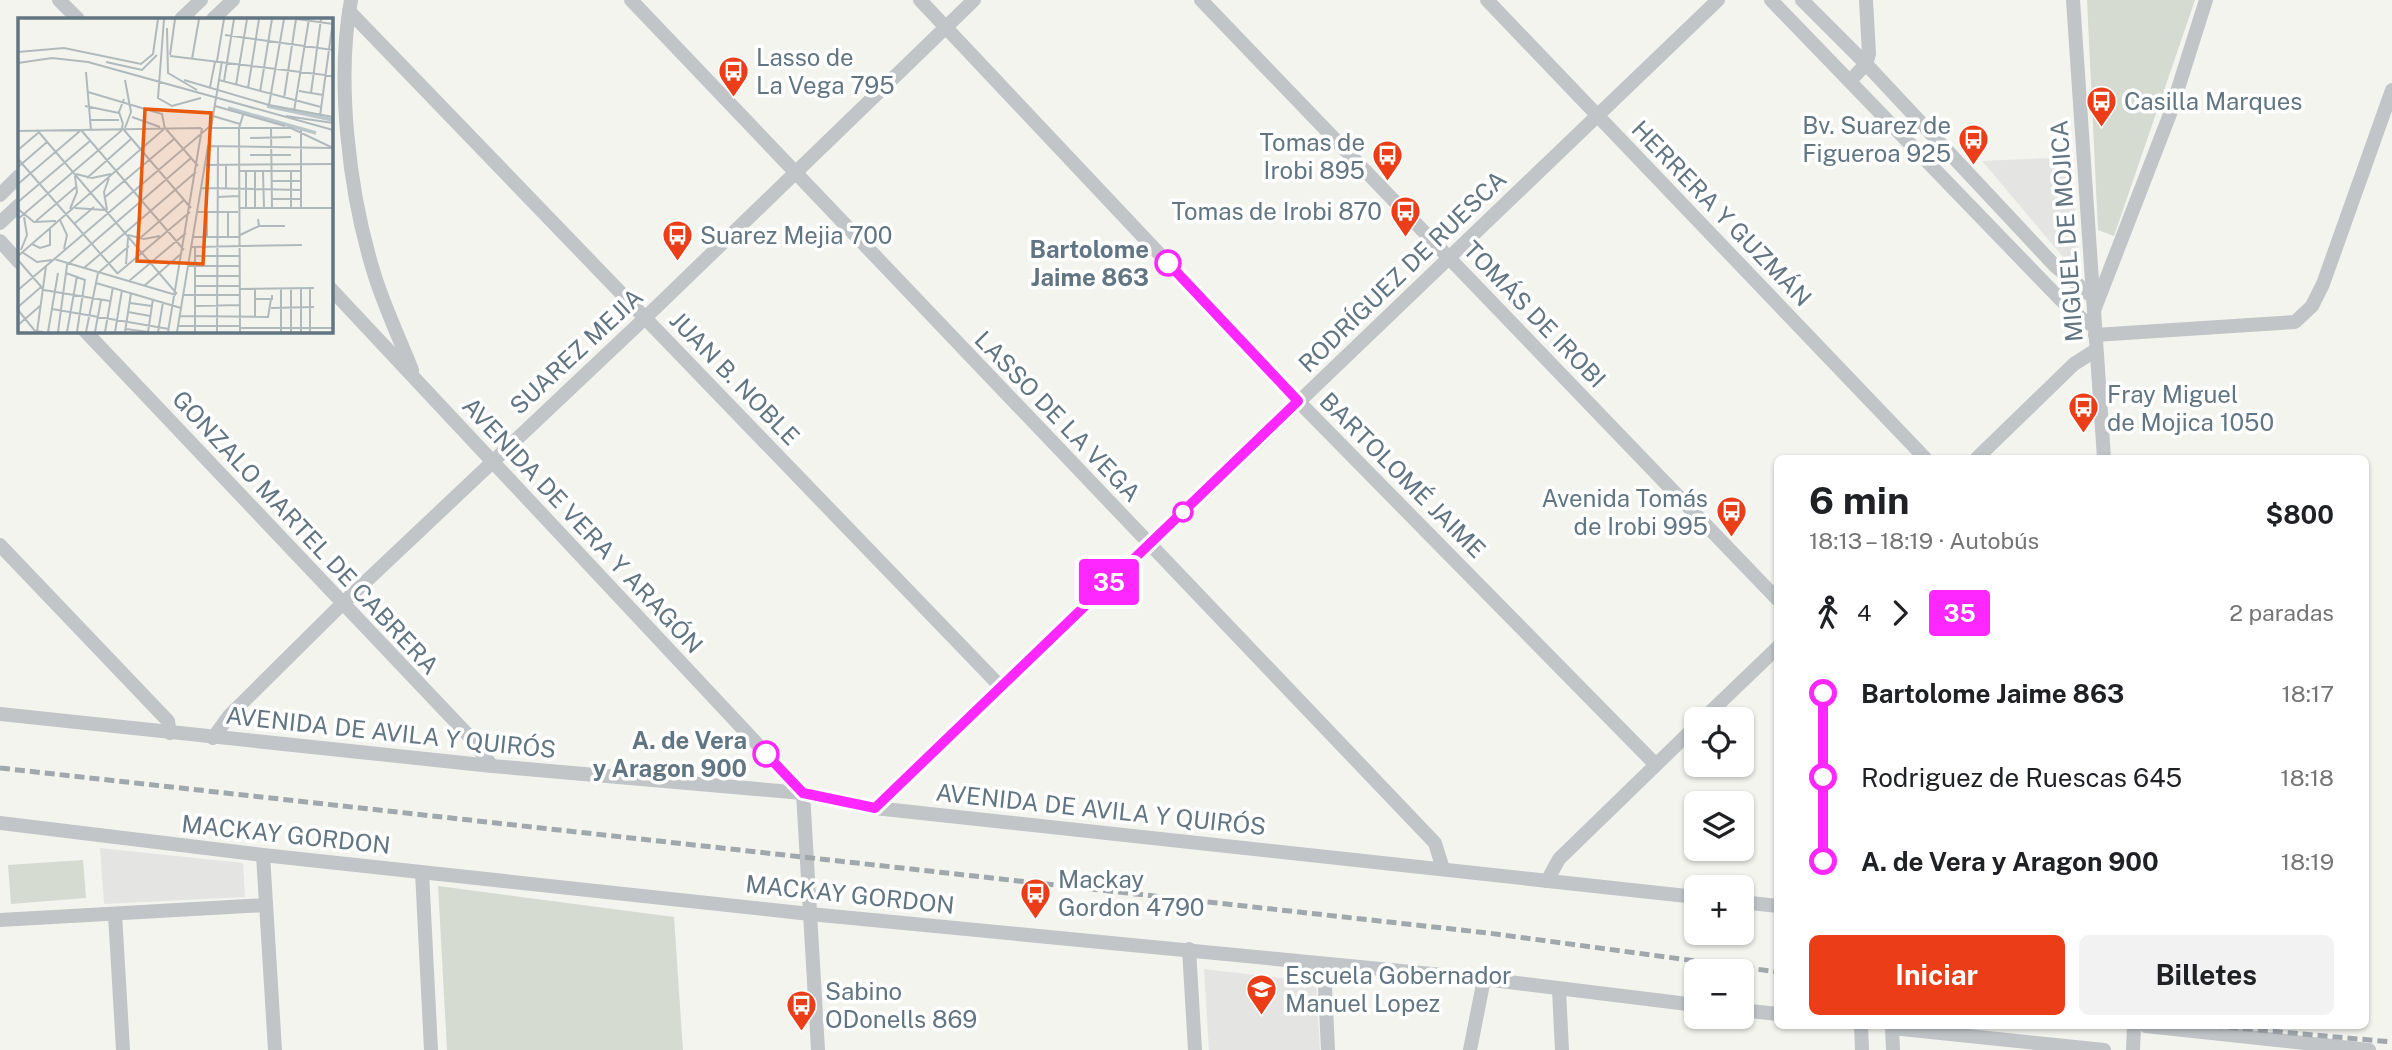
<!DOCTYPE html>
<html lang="es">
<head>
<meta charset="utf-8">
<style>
	:root { --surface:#fff; --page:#f2f2f2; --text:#202124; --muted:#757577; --accent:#eb3e18 }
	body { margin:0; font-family:"Public Sans",sans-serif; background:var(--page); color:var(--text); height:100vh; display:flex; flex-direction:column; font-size:26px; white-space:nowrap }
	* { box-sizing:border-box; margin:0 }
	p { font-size:23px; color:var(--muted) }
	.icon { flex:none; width:38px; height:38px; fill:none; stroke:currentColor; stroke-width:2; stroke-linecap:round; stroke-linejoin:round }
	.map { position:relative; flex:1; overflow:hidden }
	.sheet { position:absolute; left:1774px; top:455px; width:595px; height:574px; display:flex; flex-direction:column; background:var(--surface); border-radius:10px; box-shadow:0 2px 5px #0004 }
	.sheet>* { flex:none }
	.badge { padding:0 14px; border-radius:5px; font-size:24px; line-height:46px }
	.buttons { position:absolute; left:1684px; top:707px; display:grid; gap:14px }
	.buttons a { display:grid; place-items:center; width:70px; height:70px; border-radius:10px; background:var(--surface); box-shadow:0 2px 5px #0004; font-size:35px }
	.map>.badge { position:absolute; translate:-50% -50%; box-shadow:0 0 0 4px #fff }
	.legs { display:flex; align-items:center; gap:10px; height:77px; padding:0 35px; font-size:23px }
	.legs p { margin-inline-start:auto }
	.head { display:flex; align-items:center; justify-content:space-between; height:119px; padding:0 35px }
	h1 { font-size:38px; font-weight:700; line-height:52px }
	.button { display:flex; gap:14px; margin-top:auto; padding:14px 35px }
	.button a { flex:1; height:80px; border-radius:10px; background:var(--accent); color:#fff; font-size:28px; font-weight:700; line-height:80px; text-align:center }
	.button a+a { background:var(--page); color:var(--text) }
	ul { padding:0 35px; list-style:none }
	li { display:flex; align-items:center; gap:24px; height:84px; font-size:26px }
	li i { display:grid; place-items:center; width:10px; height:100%; margin:0 9px; background:currentColor }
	li i::after { content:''; width:18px; height:18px; margin:-9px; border:5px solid; border-radius:50%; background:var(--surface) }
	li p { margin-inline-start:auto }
	li:first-child i { background:linear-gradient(#0000 50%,currentColor 0) }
	li:last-child i { background:linear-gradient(currentColor 50%,#0000 0) }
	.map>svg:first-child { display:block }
</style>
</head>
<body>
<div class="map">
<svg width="2392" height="1050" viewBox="0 0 2392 1050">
	<rect width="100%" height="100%" fill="#f4f4ef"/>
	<g fill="#e4e5e3">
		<polygon points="2072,157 2080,277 1982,161"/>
		<polygon points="100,848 243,863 245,897 104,904"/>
		<polygon points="1204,969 1316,982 1320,1050 1209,1050"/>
	</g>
	<g fill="#d5dbd0">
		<polygon points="2087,0 2195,0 2114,236 2098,230"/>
		<polygon points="83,860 86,898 11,904 8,865"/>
		<polygon points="438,886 674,917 683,1050 447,1050"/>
	</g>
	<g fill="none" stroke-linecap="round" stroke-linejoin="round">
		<g stroke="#c1c5c8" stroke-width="14">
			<polyline points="59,0 78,19"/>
			<path d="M 351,0 C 336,81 349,191 373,270 C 383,304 399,337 412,370"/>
			<polyline points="631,0 1435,843 1443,869"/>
			<polyline points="920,0 1298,401 1655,764"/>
			<polyline points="1201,0 1778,600"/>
			<polyline points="1487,0 1925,458"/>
			<polyline points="1771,0 2059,298 2082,319 2095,327"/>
			<polyline points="1802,0 1866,64 2055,266 2093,297"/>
			<polyline points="2073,0 2104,458"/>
			<polyline points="349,11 1000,686"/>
			<polyline points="181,19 201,0"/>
			<polyline points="213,19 233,0"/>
			<polyline points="1850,81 1866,64 1869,54 1866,0"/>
			<polyline points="0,195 19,176"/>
			<polyline points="0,223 19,205"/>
			<polyline points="0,241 19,262"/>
			<polyline points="331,289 803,793"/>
			<polyline points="2095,308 2170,114 2206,0"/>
			<polyline points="85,331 469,736 492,766"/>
			<polyline points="2095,335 2295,322 2312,306 2323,284 2392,90"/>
			<polyline points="1977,458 2074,364 2096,350"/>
			<polyline points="0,545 168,721 170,733"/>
			<polyline points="0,714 492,766 803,793 875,808 1696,897"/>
			<polyline points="1703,719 1778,647"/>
			<polyline points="213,738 229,716 342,604 645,318 974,0"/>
			<polyline points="803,793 818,1050"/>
			<polyline points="875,808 1718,0"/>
			<polyline points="0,823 263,855 810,914 1484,979 1696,1005"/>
			<polyline points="263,855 275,1050"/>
			<polyline points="422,872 431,1050"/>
			<polyline points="1547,881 1559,859 1696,726"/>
			<polyline points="1741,902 1778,906"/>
			<polyline points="115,914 123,1050"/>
			<polyline points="0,920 266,905"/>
			<polyline points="1189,949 1195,1050"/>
			<polyline points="1324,965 1328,1050"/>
			<polyline points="1559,990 1562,1050"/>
			<polyline points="1741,1010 1778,1014"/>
			<polyline points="1861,1026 1862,1050"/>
			<polyline points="2146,1026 2369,1050"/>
			<polyline points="1470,1050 1484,979"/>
			<polyline points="1893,1050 1892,1028 2104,1050"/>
			<polyline points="2133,1050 2134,1026"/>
		</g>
		<g stroke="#a1a8ad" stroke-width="5" stroke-dasharray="10 5" stroke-linecap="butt">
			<polyline points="0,768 1488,933 1778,972"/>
			<polyline points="2213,1026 2392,1042"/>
		</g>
	</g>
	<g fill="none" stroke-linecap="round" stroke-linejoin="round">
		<defs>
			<polyline id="line-1" points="766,754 803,793 875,808 1298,401 1168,263"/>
		</defs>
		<use href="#line-1" stroke="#fff" stroke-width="16"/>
		<use href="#line-1" stroke="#fe27ff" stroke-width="10"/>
	</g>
	<defs>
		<symbol id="bus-pin" viewBox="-11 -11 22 30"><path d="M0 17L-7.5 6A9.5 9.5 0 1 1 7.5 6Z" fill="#eb3e18" stroke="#fff"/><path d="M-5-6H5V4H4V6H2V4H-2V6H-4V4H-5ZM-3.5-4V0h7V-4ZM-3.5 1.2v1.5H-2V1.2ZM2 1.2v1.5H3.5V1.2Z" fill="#fff"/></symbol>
		<symbol id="school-pin" viewBox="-11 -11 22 30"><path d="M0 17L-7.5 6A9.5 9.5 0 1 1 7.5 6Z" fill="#eb3e18" stroke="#fff"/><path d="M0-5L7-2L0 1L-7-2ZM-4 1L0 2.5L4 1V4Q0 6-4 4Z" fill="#fff"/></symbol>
	</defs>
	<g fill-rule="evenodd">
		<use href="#bus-pin" x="716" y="54" width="35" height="47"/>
		<use href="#bus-pin" x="2084" y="84" width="35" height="47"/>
		<use href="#bus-pin" x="1956" y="122" width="35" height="47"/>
		<use href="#bus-pin" x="1370" y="138" width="35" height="47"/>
		<use href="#bus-pin" x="1388" y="194" width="35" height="47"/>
		<use href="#bus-pin" x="660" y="218" width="35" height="47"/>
		<use href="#bus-pin" x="2066" y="390" width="35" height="47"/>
		<use href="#bus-pin" x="1714" y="494" width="35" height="47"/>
		<use href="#bus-pin" x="1018" y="876" width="35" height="47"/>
		<use href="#school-pin" x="1244" y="972" width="35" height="47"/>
		<use href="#bus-pin" x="784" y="988" width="35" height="47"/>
	</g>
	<g fill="#fff" stroke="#fe27ff" stroke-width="3.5">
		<circle cx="1168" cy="263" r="12"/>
		<circle cx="1183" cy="512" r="9"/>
		<circle cx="766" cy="754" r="12"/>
	</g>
	<g text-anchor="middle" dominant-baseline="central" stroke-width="7" stroke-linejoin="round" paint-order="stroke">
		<g font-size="24" fill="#617582" stroke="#fff" text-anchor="start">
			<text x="756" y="57">Lasso de<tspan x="756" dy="28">La Vega 795</tspan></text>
			<text x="2124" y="101">Casilla Marques</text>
			<text x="1951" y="125" text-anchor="end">Bv. Suarez de<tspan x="1951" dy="28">Figueroa 925</tspan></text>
			<text x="1365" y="142" text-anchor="end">Tomas de<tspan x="1365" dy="28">Irobi 895</tspan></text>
			<text x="1382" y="211" text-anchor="end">Tomas de Irobi 870</text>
			<text x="700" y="235">Suarez Mejia 700</text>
			<text x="2107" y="394">Fray Miguel<tspan x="2107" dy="28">de Mojica 1050</tspan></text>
			<text x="1708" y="498" text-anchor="end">Avenida Tomás<tspan x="1708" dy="28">de Irobi 995</tspan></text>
			<text x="1058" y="879">Mackay<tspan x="1058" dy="28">Gordon 4790</tspan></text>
			<text x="1285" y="975">Escuela Gobernador<tspan x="1285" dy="28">Manuel Lopez</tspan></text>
			<text x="825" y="991">Sabino<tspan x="825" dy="28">ODonells 869</tspan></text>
		</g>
		<g font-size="24" fill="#617582" stroke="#fff">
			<text transform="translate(1722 213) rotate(46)">HERRERA Y GUZMÁN</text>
			<text transform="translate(2066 231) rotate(-94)">MIGUEL DE MOJICA</text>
			<text transform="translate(1402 271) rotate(-44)">RODRÍGUEZ DE RUESCA</text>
			<text transform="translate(1535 314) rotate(46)">TOMÁS DE IROBI</text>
			<text transform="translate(576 351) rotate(-43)">SUAREZ MEJIA</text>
			<text transform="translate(735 378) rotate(46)">JUAN B. NOBLE</text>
			<text transform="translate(1058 416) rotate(46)">LASSO DE LA VEGA</text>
			<text transform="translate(1403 475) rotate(45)">BARTOLOMÉ JAIME</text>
			<text transform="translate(583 525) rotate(47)">AVENIDA DE VERA Y ARAGÓN</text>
			<text transform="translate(306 532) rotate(47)">GONZALO MARTEL DE CABRERA</text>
			<text transform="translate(391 732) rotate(6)">AVENIDA DE AVILA Y QUIRÓS</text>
			<text transform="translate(1101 809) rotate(6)">AVENIDA DE AVILA Y QUIRÓS</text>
			<text transform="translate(286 834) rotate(6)">MACKAY GORDON</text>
			<text transform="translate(850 894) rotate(6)">MACKAY GORDON</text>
		</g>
		<g font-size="24" font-weight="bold" fill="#617582" stroke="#fff" text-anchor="end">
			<text x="1149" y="249">Bartolome<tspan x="1149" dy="28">Jaime 863</tspan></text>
			<text x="747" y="740">A. de Vera<tspan x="747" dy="28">y Aragon 900</tspan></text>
		</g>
	</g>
	<g transform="translate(18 18)">
		<rect width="315" height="315" fill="#f4f4ef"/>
		<path fill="none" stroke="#b9c7cb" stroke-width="3.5" d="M 249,88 L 315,102M 210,90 L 298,115"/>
		<path fill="none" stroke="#b0b9bc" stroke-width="2" d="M 146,1 L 140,80 L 154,88 L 183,80M 279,1 L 315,6M 149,10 L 150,55 L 179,72M 207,17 L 315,32M 0,34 L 46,30 L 123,46 L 135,36 L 140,1M 152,37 L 157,1M 152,38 L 315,58M 174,41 L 181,1M 199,43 L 206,1M 204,43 L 201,62 L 303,89M 88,44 L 124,52 L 139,37M 0,45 L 34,40 L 70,44 L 315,112M 68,54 L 73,112M 166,62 L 251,87 L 315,99M 201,62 L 193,110 L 221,110 L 222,314M 206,63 L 216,1M 218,67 L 229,1M 192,69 L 197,44M 230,70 L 241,1M 281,73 L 305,77M 70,74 L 144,96 L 147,111M 242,74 L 254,1M 293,75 L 303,1M 266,80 L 278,1M 251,87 L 266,1M 67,88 L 101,95M 197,88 L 267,108M 276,93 L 291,1M 225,97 L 221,110 L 273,110 L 315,130M 195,98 L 222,106M 268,98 L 315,105M 302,98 L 315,2M 114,99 L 142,109M 72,102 L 101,102M 105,106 L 101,94 L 106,81M 107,110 L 113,94 L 107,62M 253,110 L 254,190M 148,111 L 180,148M 19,112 L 159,276M 63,112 L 166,232M 106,112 L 173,190M 283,112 L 283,190M 0,113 L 183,110M 232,120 L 273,119M 0,132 L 20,115M 232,137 L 273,137M 0,141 L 100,256M 188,147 L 315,146M 0,149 L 29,124M 222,153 L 283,153M 228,153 L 228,190M 237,153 L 237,190M 245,153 L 246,190M 58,156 L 74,160 L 93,156M 69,160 L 113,121M 253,163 L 283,163M 0,166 L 62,113M 183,170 L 283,172M 208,170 L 208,148M 199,179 L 221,178M 86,180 L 156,121M 253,181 L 283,181M 0,184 L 72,123M 57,190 L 87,192M 222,190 L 315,190M 273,190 L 273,154M 0,191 L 16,204 L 38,203M 52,191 L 59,174 L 57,158M 89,192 L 86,174 L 91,160M 179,194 L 220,194M 189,194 L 189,219M 210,194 L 210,219M 0,201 L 103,113 L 105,106M 240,201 L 241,208 L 267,208M 42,202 L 49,217 L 46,231M 18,203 L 59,168M 56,206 L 76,189M 110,217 L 126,221 L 142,218M 222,217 L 241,208M 175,219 L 222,219M 121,221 L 166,182M 14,226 L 22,230 L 32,227 L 32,210M 174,229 L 284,227M 177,229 L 177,314M 3,232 L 9,217 L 6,199M 4,234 L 19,244 L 34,242M 0,238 L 146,111M 177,238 L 222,238M 36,241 L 158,277M 0,242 L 26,272 L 92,283M 108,246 L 110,220M 170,248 L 221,248M 66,250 L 178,154M 48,255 L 67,262 L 59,314M 100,255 L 172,194M 177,258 L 222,258M 111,263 L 168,215M 78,265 L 163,290M 126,268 L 164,235M 177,268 L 222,268M 222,271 L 296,270M 237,271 L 237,299M 263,271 L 263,314M 273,271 L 273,314M 283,271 L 283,314M 292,271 L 292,314M 0,272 L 191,109M 165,277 L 222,277M 237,281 L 254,281 L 254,277M 112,285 L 134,288M 177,288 L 222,287M 0,289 L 23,269M 253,290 L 296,289M 34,291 L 151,311M 0,292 L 17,313 L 25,314M 110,294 L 132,298M 162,298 L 250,299 L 253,281M 0,307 L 22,288M 160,308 L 221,308M 222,310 L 315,310M 108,311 L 130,314 L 135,281M 19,314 L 28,248M 30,314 L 40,255M 40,314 L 49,247 L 173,140M 49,314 L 59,258M 68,314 L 80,255 L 111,228M 77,314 L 83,282M 87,314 L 95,269M 97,314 L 104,272M 107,314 L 113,275M 140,314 L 145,284M 150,314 L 184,110M 159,314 L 190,128 L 315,130M 199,314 L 200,128"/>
		<path fill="#e8590c" fill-opacity="0.15" stroke="#e8590c" stroke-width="3.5" d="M 127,91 L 193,95 L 185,246 L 119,243 Z"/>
		<rect width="315" height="315" fill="none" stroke="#617582" stroke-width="3.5"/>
	</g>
</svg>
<div class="buttons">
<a><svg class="icon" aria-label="locate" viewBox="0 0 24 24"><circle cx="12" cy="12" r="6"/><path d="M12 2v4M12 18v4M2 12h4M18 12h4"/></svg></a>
<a><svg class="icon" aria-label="layers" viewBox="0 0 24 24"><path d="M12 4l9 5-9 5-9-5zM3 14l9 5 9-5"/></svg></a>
<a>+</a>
<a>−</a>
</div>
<b class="badge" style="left:1109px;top:582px;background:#fe27ff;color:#fff">35</b>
<section class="sheet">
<div class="head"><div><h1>6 min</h1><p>18:13 – 18:19 · Autobús</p></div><b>$800</b></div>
<div class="legs"><svg class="icon" aria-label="walk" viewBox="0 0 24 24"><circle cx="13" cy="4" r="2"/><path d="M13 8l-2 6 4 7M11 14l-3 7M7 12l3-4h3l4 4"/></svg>4<svg class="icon" aria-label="forward" viewBox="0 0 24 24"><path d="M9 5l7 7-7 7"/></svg><b class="badge" style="background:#fe27ff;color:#fff">35</b><p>2 paradas</p></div>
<ul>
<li><i style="color:#fe27ff"></i><b>Bartolome Jaime 863</b><p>18:17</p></li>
<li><i style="color:#fe27ff"></i><span>Rodriguez de Ruescas 645</span><p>18:18</p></li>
<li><i style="color:#fe27ff"></i><b>A. de Vera y Aragon 900</b><p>18:19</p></li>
</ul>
<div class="button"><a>Iniciar</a><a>Billetes</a></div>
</section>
</div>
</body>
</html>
